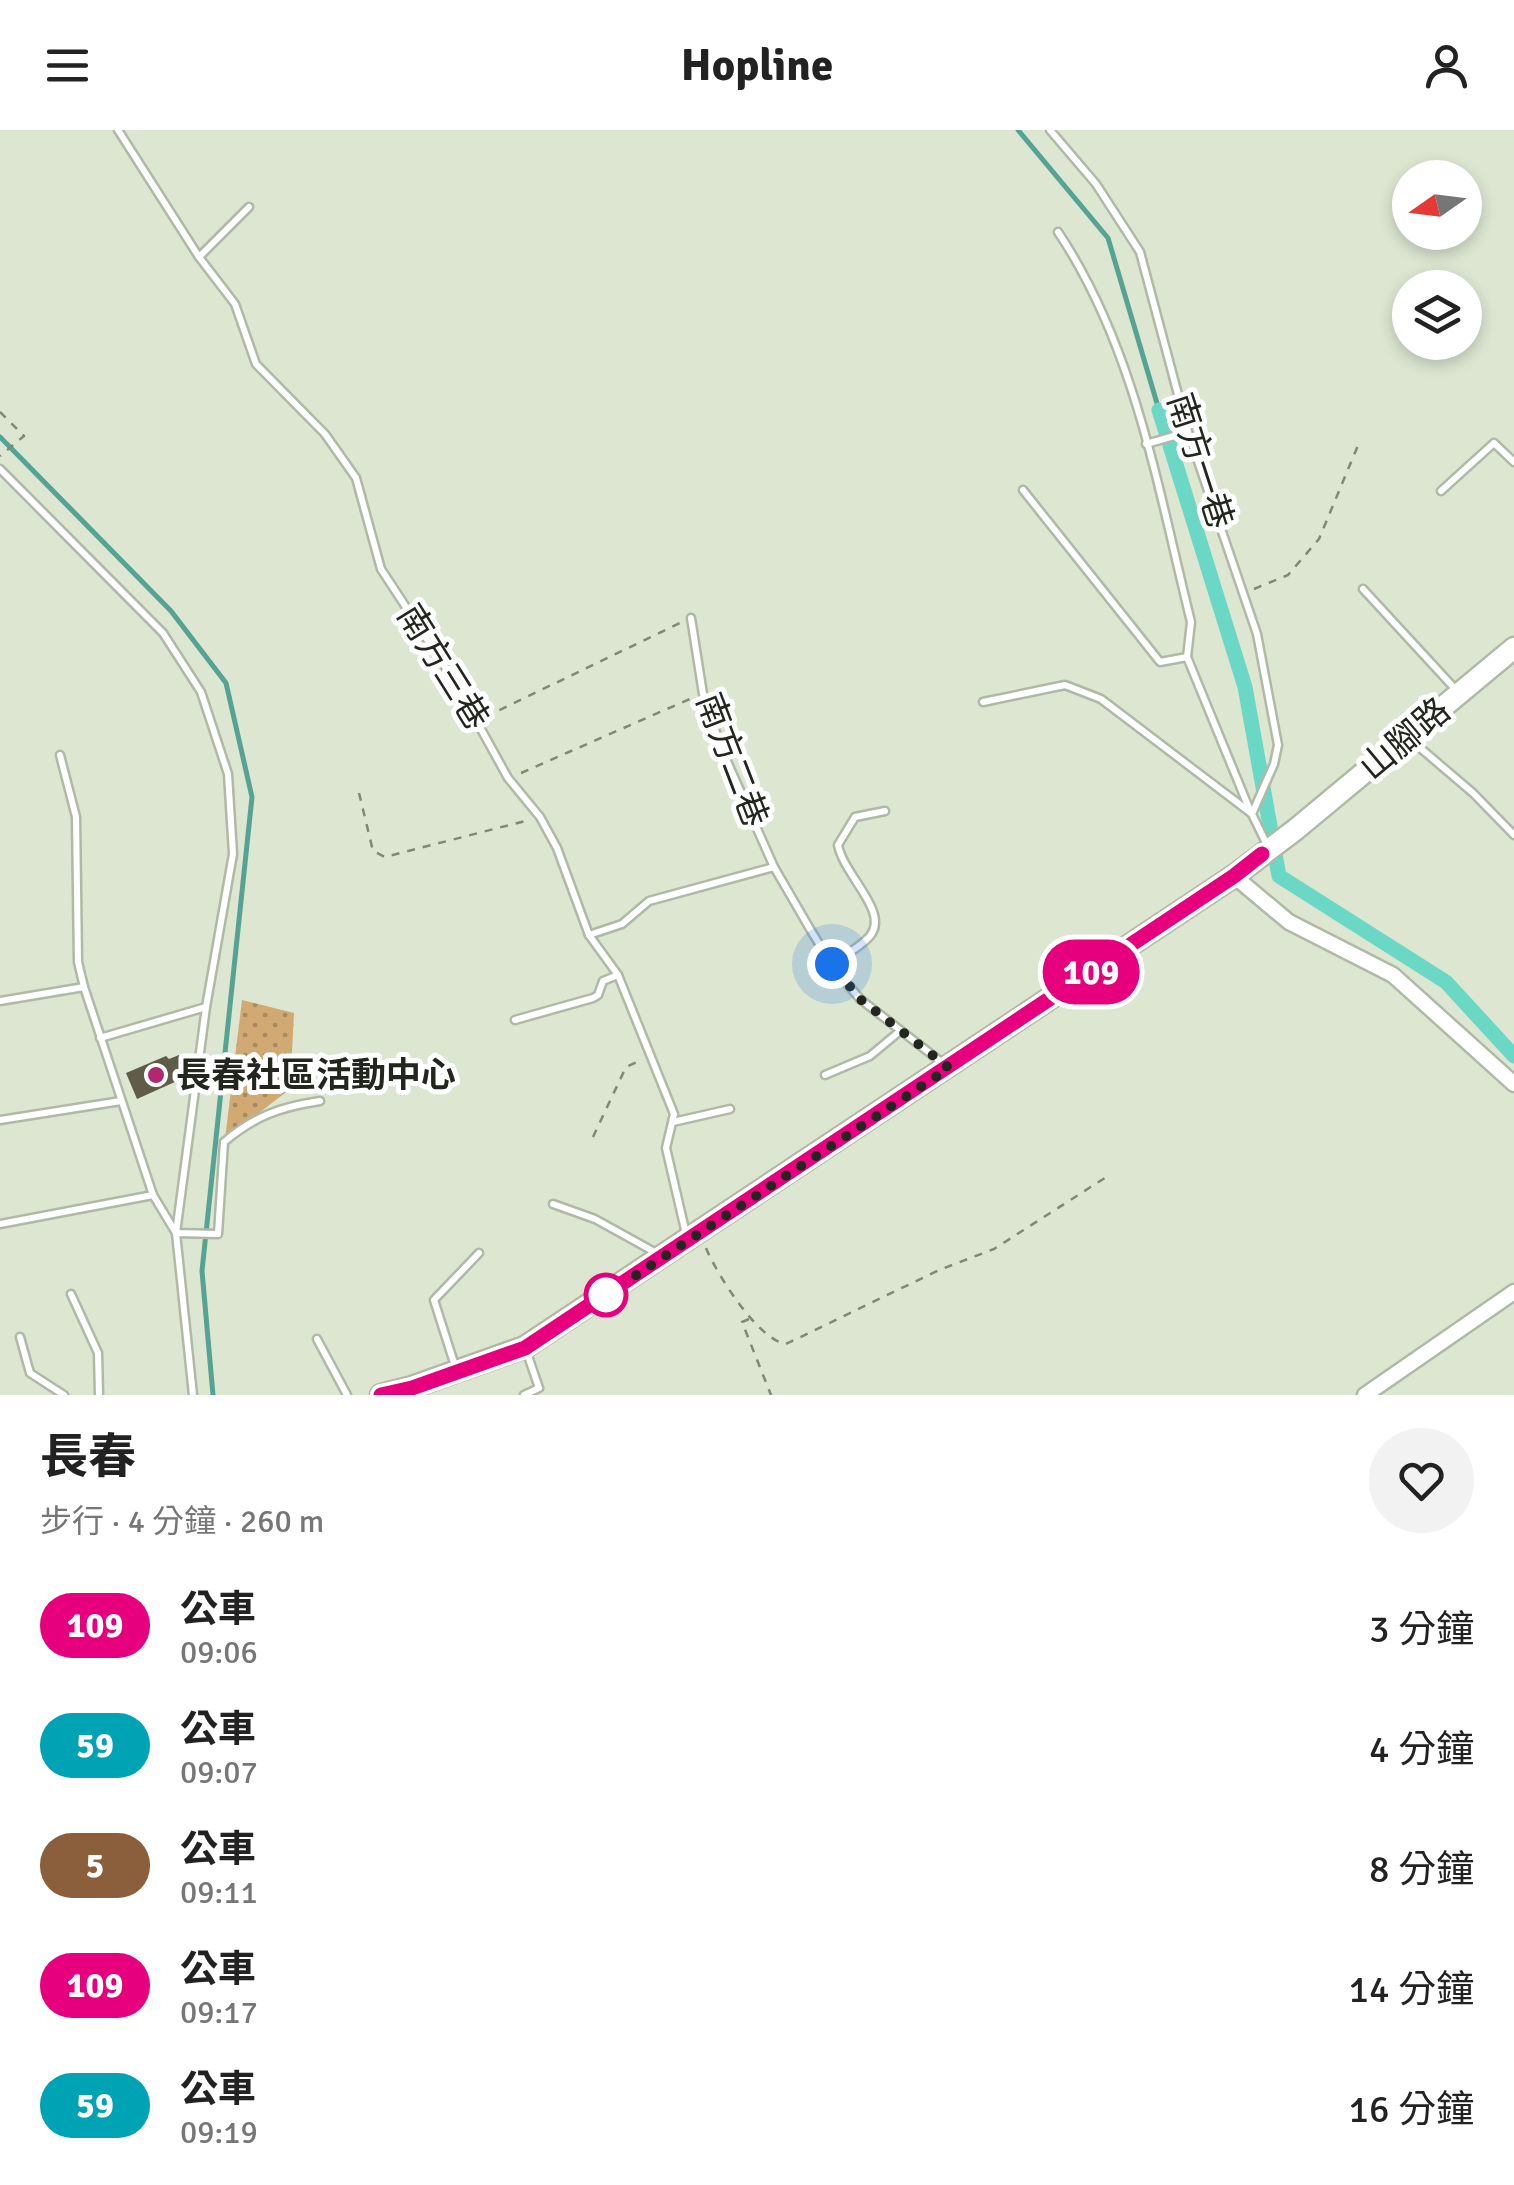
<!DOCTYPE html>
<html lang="zh-TW">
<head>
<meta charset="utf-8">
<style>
	:root { --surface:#fff; --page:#f2f2f2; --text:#222; --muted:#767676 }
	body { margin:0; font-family:Signika,"Noto Sans TC",sans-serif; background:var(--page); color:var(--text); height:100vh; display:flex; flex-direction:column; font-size:38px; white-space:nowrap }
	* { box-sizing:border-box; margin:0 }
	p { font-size:32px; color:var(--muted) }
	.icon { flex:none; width:55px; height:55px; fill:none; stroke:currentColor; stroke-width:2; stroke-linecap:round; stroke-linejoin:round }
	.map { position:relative; height:1265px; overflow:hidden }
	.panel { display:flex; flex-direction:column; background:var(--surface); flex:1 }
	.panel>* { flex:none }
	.badge { padding:0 20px; border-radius:32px; font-size:35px; line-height:65px }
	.needle { width:65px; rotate:256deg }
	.tools { position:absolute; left:1392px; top:30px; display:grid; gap:20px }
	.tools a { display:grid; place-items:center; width:90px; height:90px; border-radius:50%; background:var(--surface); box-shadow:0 5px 15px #0003; font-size:50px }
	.you { position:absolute; width:50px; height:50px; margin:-25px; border:8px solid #fff; border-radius:50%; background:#1a73e8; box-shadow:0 0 0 15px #1a73e833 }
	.map>.badge { position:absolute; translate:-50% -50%; box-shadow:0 0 0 5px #fff }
	.round { display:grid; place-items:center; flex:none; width:105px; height:105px; border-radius:52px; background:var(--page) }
	.head { display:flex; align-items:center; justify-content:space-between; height:170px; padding:0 40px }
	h1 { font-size:48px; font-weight:700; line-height:75px }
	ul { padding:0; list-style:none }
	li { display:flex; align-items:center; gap:30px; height:120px; padding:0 40px }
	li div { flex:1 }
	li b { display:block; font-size:38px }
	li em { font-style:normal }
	li .badge { min-width:110px; font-weight:700; text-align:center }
	header { display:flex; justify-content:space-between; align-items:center; height:130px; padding:0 40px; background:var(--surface); font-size:45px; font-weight:700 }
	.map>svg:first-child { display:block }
</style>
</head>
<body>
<header><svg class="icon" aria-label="menu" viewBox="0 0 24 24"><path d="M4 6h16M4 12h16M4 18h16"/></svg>Hopline<svg class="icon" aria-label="person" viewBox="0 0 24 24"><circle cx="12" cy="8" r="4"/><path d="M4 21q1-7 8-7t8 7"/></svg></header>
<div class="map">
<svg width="1514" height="1265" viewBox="0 0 1514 1265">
	<defs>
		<pattern id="grass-dots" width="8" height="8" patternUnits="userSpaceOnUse" patternTransform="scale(2.5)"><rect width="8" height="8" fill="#d1a973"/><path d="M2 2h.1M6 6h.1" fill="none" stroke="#a9895e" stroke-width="1.8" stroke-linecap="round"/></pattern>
	</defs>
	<rect width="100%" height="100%" fill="#dce6d1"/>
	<polygon fill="url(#grass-dots)" points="242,870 294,883 290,959 225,1009"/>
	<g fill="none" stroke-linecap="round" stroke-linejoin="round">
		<g stroke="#55a393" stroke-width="5">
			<polyline points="1018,0 1108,108 1159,280"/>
			<polyline points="0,307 171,481 226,553 252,667 202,1141 213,1265"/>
		</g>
		<polyline stroke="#6bd8c5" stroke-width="15" points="1159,280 1245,557 1279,746 1446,852 1514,926"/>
	</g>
	<polygon fill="#5f5c49" points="179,925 186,947 137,969 126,943 166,926 169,929"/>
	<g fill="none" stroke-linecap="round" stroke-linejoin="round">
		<defs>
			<g id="service">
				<polyline points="118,0 199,127 235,174 256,234 325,304 356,348 381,439 455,552 508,648 540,687 557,718 589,805 618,845 674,984 666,1018 686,1104"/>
				<polyline points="1050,0 1096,54 1140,122 1188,302 1257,504 1278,615 1274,634 1252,684 1267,715"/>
				<path d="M 1058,102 C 1135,217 1158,359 1191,492 L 1187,527 L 1251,683"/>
				<polyline points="199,127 249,77"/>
				<polyline points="1146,314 1188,302"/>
				<polyline points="0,339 163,503 201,562 228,644 233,724 206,877 176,1103 193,1265"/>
				<polyline points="1023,360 1160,532 1187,527"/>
				<polyline points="1441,361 1494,313 1514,332"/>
				<polyline points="1363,459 1457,561"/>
				<polyline points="691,488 703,564 722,620 774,737 810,799 834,838 860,869 944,934"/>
				<polyline points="983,572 1065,555 1101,569 1251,683"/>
				<polyline points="1412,611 1473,663 1514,705"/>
				<path d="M 60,625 L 76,687 L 78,832 L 84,857 L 153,1065 L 176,1103 L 218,1104 L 224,1012 C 255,986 280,977 320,971"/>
				<polyline points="589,805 622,794 649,771 774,737"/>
				<path d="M 832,834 C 844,825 861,817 870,806 C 890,782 844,746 838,715 L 855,687 L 885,681"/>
				<polyline points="0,871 84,857"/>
				<polyline points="515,890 593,868 598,865 603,851 618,845"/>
				<polyline points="100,908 206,877"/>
				<polyline points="825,945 870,926 900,901"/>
				<polyline points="0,990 121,971"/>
				<polyline points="673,992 730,979"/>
				<polyline points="553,1074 595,1089 660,1125"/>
				<polyline points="0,1094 153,1065"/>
				<polyline points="71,1164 98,1223 99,1265"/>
				<polyline points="20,1207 30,1243 64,1265"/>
				<polyline points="317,1209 347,1265"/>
				<polyline points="455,1236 434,1170 479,1123"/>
				<polyline points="524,1265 539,1258 527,1223"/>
			</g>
			<g id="minor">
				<polyline points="1234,746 1289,792 1393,845 1514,954"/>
				<polyline points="1365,1265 1514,1162"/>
			</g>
			<polyline id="secondary" points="381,1265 412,1257 525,1217 1234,746 1295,700 1514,518"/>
		</defs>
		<use href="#service" stroke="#b0b9a5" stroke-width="11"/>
		<use href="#minor" stroke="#b0b9a5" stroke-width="19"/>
		<use href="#secondary" stroke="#b0b9a5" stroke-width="25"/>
		<g stroke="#808879" stroke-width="2.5" stroke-dasharray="8 8" stroke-linecap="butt">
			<polyline points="0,282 24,306 0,326"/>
			<polyline points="1254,459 1288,445 1319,409 1359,313"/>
			<polyline points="485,587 680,493"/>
			<polyline points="521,643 692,568"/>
			<polyline points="359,663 373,721 385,727 529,690"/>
			<polyline points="593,1007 626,937 641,930"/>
			<path d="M 706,1118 C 716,1143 758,1210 786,1214 L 939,1140 L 994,1119 L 1111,1044"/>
			<polyline points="749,1189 742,1192 771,1265"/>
		</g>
		<use href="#service" stroke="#fff" stroke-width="6"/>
		<use href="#minor" stroke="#fff" stroke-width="14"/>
		<use href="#secondary" stroke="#fff" stroke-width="20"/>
	</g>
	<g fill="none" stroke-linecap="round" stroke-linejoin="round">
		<defs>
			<polyline id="line" points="381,1265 412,1258 525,1218 1234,746 1262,724"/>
		</defs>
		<use href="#line" stroke="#fff" stroke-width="22"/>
		<use href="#line" stroke="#e6007e" stroke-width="15"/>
		<polyline stroke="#22261e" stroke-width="10" stroke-dasharray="0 18" points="606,1165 949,938 860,869 832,834"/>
	</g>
	<circle fill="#b0296e" stroke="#fff" stroke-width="4" cx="156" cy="945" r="10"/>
	<circle fill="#fff" stroke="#e6007e" stroke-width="5" cx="606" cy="1165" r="20"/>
	<g text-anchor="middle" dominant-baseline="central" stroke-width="10" stroke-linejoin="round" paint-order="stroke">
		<g font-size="35" fill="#22261e" stroke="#fff">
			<text transform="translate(1200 331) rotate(72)">南方一巷</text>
			<text transform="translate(443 537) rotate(58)">南方三巷</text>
			<text transform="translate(1405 609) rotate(-40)">山腳路</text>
			<text transform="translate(732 630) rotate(69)">南方二巷</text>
		</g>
		<g font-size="35" font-weight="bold" fill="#22261e" stroke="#fff" text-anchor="start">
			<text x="176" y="945">長春社區活動中心</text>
		</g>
	</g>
</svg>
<div class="tools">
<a><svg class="needle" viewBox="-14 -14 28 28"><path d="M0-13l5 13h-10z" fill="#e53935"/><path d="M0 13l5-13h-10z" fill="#767676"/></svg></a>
<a><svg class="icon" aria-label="layers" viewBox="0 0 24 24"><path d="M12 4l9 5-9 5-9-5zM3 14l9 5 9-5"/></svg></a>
</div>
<div class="you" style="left:832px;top:834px"></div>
<b class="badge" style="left:1091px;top:842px;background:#e6007e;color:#fff">109</b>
</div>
<section class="panel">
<div class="head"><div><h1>長春</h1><p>步行 · 4 分鐘 · 260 m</p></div><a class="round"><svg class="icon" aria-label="heart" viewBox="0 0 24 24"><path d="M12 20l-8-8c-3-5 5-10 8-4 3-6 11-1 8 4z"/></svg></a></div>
<ul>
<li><span class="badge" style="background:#e6007e;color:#fff">109</span><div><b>公車</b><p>09:06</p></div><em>3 分鐘</em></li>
<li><span class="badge" style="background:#00a3b4;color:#fff">59</span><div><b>公車</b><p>09:07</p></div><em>4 分鐘</em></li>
<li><span class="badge" style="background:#8b5e3c;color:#fff">5</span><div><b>公車</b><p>09:11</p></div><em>8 分鐘</em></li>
<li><span class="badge" style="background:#e6007e;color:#fff">109</span><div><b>公車</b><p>09:17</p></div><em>14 分鐘</em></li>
<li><span class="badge" style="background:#00a3b4;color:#fff">59</span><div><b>公車</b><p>09:19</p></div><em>16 分鐘</em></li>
</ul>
</section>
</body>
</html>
